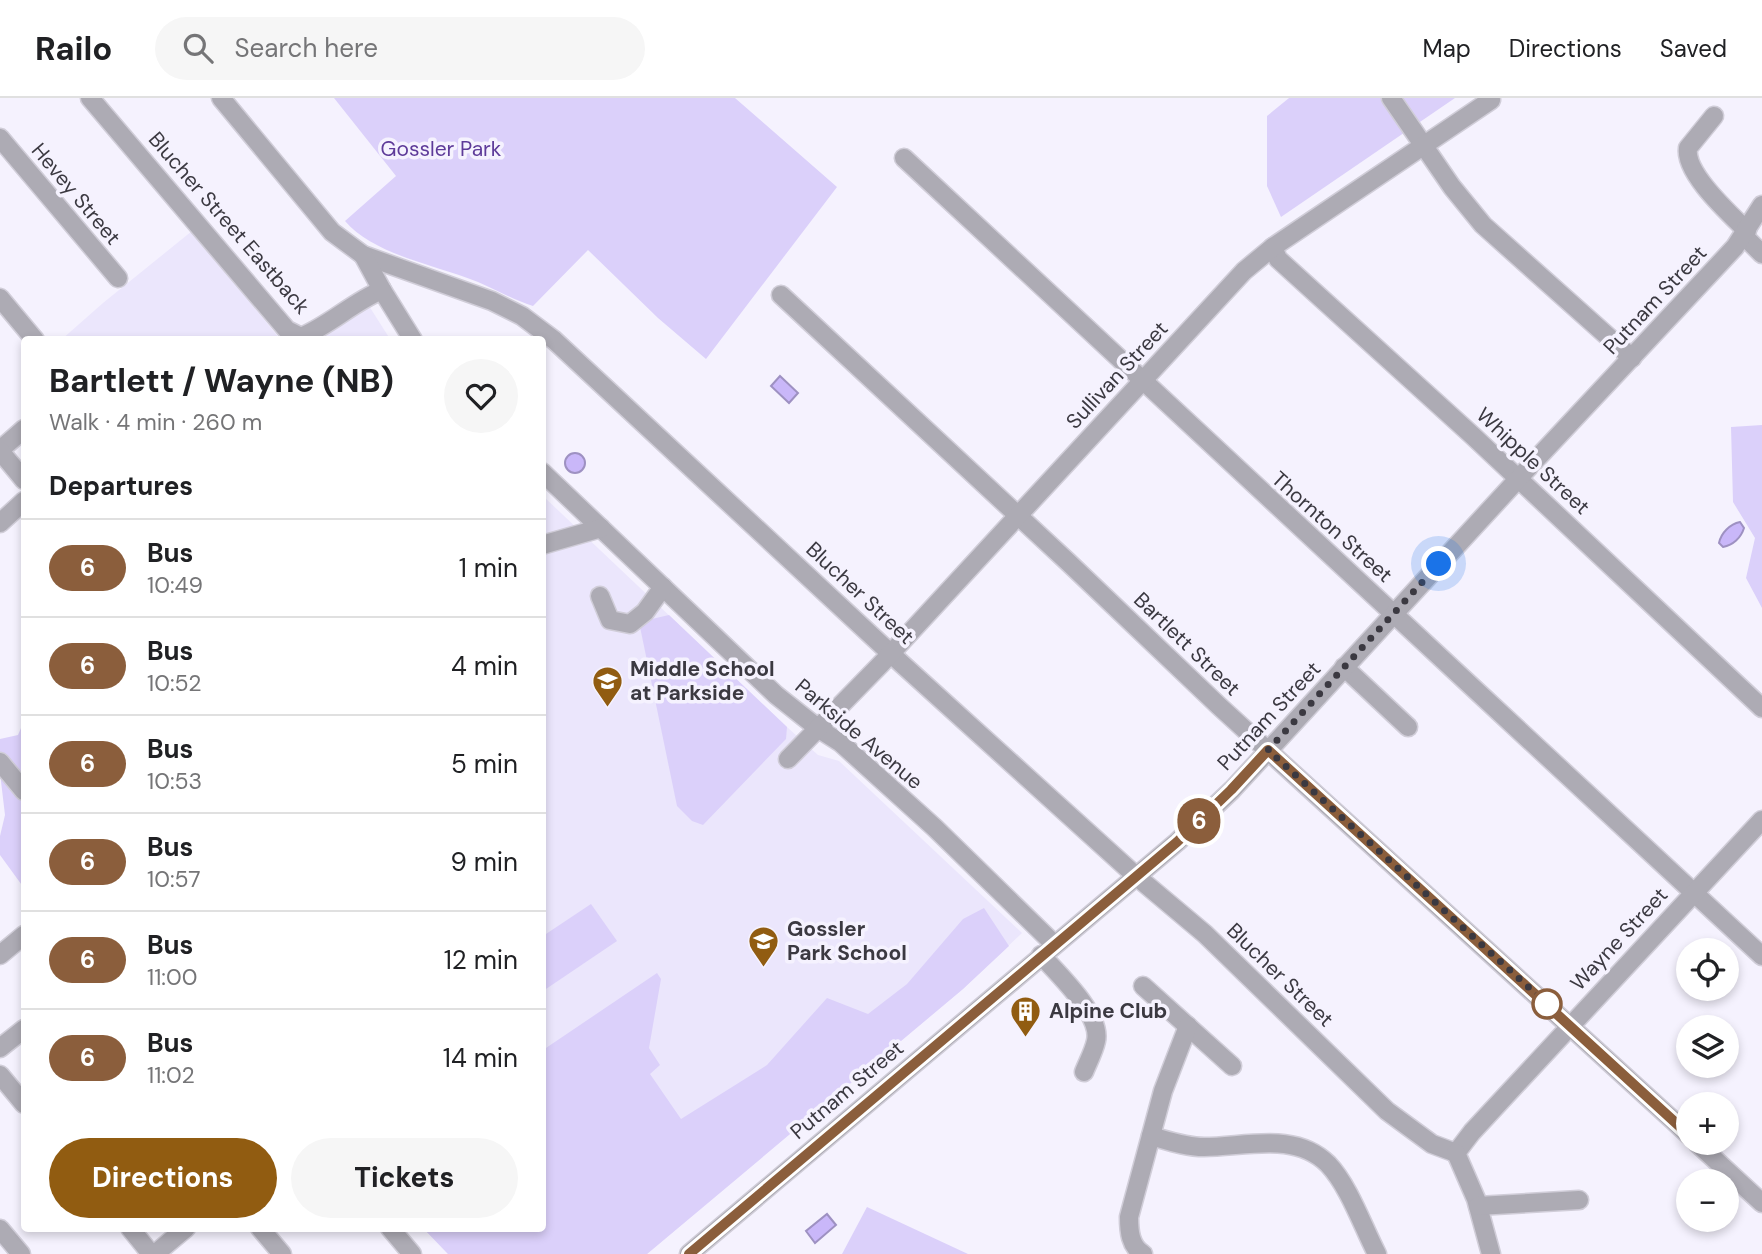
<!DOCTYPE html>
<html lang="en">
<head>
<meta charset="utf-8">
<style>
	:root { --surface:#fff; --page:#f6f6f6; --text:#202124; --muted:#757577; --line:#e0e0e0; --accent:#915c11 }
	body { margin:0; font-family:"DM Sans",sans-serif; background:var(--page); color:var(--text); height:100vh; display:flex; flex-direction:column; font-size:26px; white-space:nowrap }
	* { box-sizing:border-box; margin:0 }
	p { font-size:23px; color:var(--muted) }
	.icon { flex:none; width:38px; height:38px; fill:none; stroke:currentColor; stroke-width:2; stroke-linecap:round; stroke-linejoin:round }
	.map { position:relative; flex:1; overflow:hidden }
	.panel { position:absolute; left:21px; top:238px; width:525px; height:896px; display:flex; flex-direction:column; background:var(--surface); border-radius:7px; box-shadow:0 4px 10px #0003 }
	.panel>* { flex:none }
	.badge { padding:0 14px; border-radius:23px; font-size:24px; line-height:46px }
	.fabs { position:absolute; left:1676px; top:840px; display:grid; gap:14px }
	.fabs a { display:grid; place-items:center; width:63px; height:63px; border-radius:50%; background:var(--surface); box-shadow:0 4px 10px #0003; font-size:35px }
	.you { position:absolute; width:35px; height:35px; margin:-18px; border:5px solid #fff; border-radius:50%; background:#1a73e8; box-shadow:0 0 0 10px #1a73e833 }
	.map>.badge { position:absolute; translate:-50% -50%; box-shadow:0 0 0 4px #fff }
	h2 { padding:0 28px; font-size:26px; line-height:63px }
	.round { display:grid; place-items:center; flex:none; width:74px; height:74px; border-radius:37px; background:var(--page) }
	.summary { display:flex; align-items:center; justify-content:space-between; height:119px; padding:0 28px }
	h1 { font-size:33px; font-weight:700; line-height:52px }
	.button { display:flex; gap:14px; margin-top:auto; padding:14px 28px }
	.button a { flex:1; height:80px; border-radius:42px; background:var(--accent); color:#fff; font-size:28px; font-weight:700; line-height:80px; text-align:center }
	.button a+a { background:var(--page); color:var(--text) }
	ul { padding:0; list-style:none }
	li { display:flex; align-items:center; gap:21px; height:98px; padding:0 28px; border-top:2px solid var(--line) }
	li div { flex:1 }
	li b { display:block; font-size:26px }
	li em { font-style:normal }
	li .badge { min-width:77px; font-weight:700; text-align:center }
	header { display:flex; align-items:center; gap:42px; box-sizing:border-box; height:98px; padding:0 35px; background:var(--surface); border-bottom:2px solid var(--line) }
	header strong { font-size:33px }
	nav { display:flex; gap:38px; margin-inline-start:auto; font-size:24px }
	.search { width:490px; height:63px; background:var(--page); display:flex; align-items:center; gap:18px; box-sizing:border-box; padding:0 24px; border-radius:38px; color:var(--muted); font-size:26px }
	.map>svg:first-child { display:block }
</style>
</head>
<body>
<header>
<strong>Railo</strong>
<div class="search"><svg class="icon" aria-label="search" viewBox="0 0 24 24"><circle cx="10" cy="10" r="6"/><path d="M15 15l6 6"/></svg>Search here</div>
<nav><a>Map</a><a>Directions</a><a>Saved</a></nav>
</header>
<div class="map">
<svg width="1762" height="1156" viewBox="0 0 1762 1156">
	<rect width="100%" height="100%" fill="#f5f2fe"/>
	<g fill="#ebe6fc">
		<polygon points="192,133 280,241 61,242 103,205"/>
		<polygon points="369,208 390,241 311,242"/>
		<polygon points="543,398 787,629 818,657 839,663 1022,835 963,891 647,1156 448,1156 424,1131 542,1130"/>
	</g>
	<g fill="#dbd0fa">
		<path d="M 334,0 L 735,0 L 837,89 L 706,261 L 658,220 L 588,152 L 533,208 C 513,202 497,192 478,184 C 436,167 374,157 345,123 L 396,78 Z"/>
		<polygon points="1289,0 1455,0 1281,119 1267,88 1267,18"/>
		<polygon points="1762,327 1762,510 1746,480 1755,440 1733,404 1731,329"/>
		<polygon points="669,517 787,629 786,641 703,727 692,723 677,708 639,524"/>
		<polygon points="24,623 24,790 0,757 0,738 5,717 0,675 0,641 18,637"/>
		<polygon points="591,806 617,843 543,893 543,838"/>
		<polygon points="984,810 1009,848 963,891 647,1156 448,1156 424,1131 542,1130 543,952 657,875 661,881 649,950 660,967 650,976 681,1021 767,967 827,900 868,916 907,886 963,821"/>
		<polygon points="867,1109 968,1156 842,1156"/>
	</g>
	<g fill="#c9b7f9" stroke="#9e91c2" stroke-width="2">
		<polygon points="780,278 798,295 789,305 771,288"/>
		<circle cx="575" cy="365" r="10"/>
		<path d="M 1740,424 L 1744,430 C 1741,440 1733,447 1723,449 L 1719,445 C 1721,435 1730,426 1740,424 Z"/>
		<polygon points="827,1116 836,1127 815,1145 806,1133"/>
	</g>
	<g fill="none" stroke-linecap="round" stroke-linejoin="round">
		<defs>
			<g id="minor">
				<path d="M 90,0 L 287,232 L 301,239 C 330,227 353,204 382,192"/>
				<polyline points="221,0 332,134 363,157 492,203 522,218 554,242 902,566 1136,778 1205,836 1387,1013 1432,1046 1456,1055"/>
				<polyline points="1391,0 1452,89 1483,127 1632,260"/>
				<path d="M 1714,18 L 1688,50 C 1684,75 1730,116 1747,133"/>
				<polyline points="0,40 118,180"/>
				<path d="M 904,60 C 1189,327 1476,592 1762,858"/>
				<polyline points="1744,138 1762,156"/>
				<polyline points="1273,149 1278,161 1473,338 1762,610"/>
				<polyline points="363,157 382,192 413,242"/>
				<polyline points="781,197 1068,464 1219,608 1689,1037"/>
				<polyline points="0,200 35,242"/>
				<polyline points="0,352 24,331"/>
				<polyline points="0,353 24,382"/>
				<polyline points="542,374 776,597 819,631 841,645 935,730 1054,846"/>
				<polyline points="0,425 24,403"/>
				<polyline points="542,447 601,430"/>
				<polyline points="600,498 610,522 630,526 645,514 663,489"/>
				<polyline points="1344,569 1408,629"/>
				<polyline points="788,661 881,566 1244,173 1273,149 1491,2"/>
				<polyline points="0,664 24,693"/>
				<polyline points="0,857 24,837"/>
				<path d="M 1041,857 C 1058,876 1102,917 1096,943 C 1094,953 1088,964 1084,974"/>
				<polyline points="1143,888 1232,968"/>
				<polyline points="0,950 24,931"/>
				<polyline points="0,977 24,1006"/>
				<path d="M 1151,1038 C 1169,1043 1186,1049 1204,1049 C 1245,1049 1295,1033 1328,1066 C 1349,1088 1363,1129 1377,1156"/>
				<polyline points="1697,1045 1762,1105"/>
				<polyline points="1456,1055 1472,1034 1762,722"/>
				<polyline points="1456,1055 1476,1101 1491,1156"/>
				<polyline points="1478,1108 1579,1102"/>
				<polyline points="130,1130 151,1156"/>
				<polyline points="260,1130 282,1156"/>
				<polyline points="390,1130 412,1156"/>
				<polyline points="0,1131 21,1156"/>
				<polyline points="155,1156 186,1130"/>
				<polyline points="689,1156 1177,744 1232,692 1529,369 1735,149 1762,107"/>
				<path d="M 1143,1156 C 1130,1148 1129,1133 1129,1119 L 1163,993 L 1188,928"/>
			</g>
		</defs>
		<use href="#minor" stroke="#d0cdd8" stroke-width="21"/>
		<use href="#minor" stroke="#adabb4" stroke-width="18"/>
	</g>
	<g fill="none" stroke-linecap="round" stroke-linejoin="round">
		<defs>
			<polyline id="line" points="689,1156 1177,744 1231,692 1268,652 1689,1037"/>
		</defs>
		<use href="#line" stroke="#fff" stroke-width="16"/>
		<use href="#line" stroke="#8b5e3c" stroke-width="10"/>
		<polyline stroke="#3b3941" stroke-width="7" stroke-dasharray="0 12.6" points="1439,466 1268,652 1547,906"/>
	</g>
	<defs>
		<symbol id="school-pin" viewBox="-11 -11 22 30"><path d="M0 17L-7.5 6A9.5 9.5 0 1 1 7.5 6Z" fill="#915c11" stroke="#f5f2fe"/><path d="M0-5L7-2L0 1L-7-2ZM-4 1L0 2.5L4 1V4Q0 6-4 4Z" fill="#fff"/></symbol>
		<symbol id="building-pin" viewBox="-11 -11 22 30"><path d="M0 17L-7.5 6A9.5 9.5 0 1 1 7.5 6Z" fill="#915c11" stroke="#f5f2fe"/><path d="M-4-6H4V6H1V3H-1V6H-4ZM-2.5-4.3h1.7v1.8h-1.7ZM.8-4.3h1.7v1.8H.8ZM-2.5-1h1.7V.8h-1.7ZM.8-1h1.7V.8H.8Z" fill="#fff"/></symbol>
	</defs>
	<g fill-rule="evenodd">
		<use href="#school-pin" x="590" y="566" width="35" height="47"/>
		<use href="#school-pin" x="746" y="826" width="35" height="47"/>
		<use href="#building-pin" x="1008" y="896" width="35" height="47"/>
	</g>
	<circle fill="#fff" stroke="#8b5e3c" stroke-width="3.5" cx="1547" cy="906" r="14"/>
	<g text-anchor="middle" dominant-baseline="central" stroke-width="7" stroke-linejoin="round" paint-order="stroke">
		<g font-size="21" fill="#5e3b99" stroke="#f5f2fe">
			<text x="441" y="51">Gossler Park</text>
		</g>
		<g font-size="21" fill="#3b3941" stroke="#f5f2fe">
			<text transform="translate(76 96) rotate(50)">Hevey Street</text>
			<text transform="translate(229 125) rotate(49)">Blucher Street Eastback</text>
			<text transform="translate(1655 202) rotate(-47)">Putnam Street</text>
			<text transform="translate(1117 277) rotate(-47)">Sullivan Street</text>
			<text transform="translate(1533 363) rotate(43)">Whipple Street</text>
			<text transform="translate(1332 429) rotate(42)">Thornton Street</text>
			<text transform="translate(860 495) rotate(43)">Blucher Street</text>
			<text transform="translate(1187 546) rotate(44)">Bartlett Street</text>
			<text transform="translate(1269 618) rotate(-47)">Putnam Street</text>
			<text transform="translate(859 636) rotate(40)">Parkside Avenue</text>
			<text transform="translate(1619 841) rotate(-47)">Wayne Street</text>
			<text transform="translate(1280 877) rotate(44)">Blucher Street</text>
			<text transform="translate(847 992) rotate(-40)">Putnam Street</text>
		</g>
		<g font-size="21" font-weight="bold" fill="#3b3941" stroke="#f5f2fe" text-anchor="start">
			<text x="630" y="571">Middle School<tspan x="630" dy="24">at Parkside</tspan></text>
			<text x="787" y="831">Gossler<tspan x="787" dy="24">Park School</tspan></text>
			<text x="1049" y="913">Alpine Club</text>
		</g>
	</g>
</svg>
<div class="fabs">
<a><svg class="icon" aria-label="locate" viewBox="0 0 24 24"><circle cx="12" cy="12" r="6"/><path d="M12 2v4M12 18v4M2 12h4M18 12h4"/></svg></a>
<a><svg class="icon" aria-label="layers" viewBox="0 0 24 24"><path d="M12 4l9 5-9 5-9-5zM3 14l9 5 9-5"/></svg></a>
<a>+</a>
<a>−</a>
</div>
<div class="you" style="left:1439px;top:466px"></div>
<b class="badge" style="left:1199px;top:723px;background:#8b5e3c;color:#fff">6</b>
<section class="panel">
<div class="summary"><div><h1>Bartlett / Wayne (NB)</h1><p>Walk · 4 min · 260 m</p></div><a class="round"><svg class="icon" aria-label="heart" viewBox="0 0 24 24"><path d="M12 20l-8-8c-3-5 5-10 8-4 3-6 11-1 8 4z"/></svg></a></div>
<h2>Departures</h2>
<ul>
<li><span class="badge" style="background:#8b5e3c;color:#fff">6</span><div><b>Bus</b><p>10:49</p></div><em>1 min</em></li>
<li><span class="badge" style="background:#8b5e3c;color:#fff">6</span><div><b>Bus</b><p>10:52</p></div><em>4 min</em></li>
<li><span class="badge" style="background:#8b5e3c;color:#fff">6</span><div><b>Bus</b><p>10:53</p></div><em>5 min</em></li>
<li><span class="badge" style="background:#8b5e3c;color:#fff">6</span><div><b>Bus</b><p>10:57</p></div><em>9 min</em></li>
<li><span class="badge" style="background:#8b5e3c;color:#fff">6</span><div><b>Bus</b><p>11:00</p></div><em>12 min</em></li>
<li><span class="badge" style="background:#8b5e3c;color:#fff">6</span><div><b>Bus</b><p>11:02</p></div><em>14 min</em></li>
</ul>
<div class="button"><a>Directions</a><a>Tickets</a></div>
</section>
</div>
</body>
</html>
